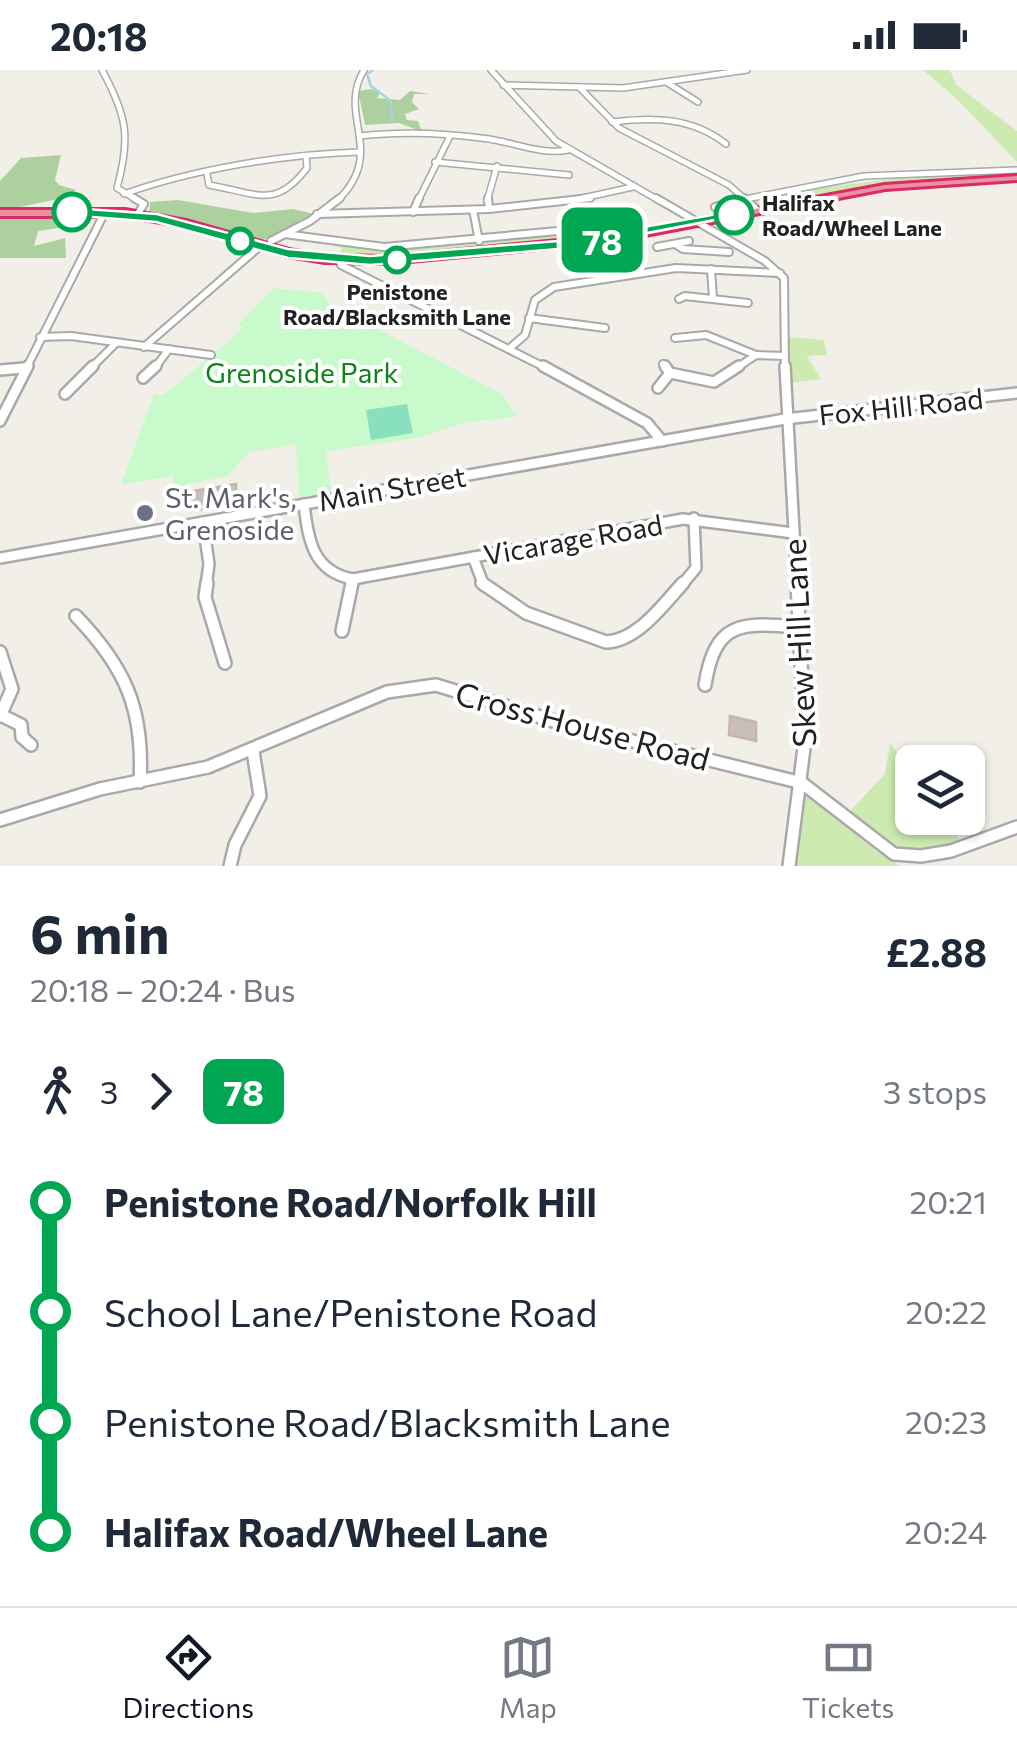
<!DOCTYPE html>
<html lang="en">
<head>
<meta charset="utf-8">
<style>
	:root { --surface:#fff; --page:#f2f2f3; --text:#1f2937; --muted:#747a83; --line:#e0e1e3; --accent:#111827 }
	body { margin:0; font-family:Commissioner,sans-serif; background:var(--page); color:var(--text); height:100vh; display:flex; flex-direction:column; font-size:38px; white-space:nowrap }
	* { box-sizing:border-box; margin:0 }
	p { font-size:32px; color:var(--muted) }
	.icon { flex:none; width:55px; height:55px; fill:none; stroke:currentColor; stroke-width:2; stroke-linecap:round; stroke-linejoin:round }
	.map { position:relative; height:796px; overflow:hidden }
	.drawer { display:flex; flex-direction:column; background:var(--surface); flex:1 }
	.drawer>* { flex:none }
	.badge { padding:0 20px; border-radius:15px; font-size:35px; line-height:65px }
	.buttons { position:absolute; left:895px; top:675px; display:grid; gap:20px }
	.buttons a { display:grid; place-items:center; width:90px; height:90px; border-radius:15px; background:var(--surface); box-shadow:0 2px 8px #0004; font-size:50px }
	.map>.badge { position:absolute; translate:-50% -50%; box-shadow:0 0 0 5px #fff }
	.legs { display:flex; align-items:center; gap:15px; height:110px; padding:0 30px; font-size:32px }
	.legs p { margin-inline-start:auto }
	.headline { display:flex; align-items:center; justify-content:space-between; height:170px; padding:0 30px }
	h1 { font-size:55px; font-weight:700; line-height:75px }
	ul { padding:0 30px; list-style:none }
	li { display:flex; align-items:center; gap:35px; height:110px; font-size:38px }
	li i { display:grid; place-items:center; width:15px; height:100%; margin:0 12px; background:currentColor }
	li i::after { content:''; width:25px; height:25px; margin:-12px; border:8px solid; border-radius:50%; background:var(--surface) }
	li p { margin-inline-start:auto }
	li:first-child i { background:linear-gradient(#0000 50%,currentColor 0) }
	li:last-child i { background:linear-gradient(currentColor 50%,#0000 0) }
	.status { display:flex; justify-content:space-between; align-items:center; height:70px; padding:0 50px; background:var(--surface); direction:ltr }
	.status svg { height:28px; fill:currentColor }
	.menu { display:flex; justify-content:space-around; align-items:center; height:140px; border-top:2px solid var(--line); background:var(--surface); font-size:28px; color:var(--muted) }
	.menu a { display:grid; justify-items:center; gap:5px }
	.menu .on { color:var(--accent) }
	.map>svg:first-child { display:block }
</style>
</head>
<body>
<div class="status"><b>20:18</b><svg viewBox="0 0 49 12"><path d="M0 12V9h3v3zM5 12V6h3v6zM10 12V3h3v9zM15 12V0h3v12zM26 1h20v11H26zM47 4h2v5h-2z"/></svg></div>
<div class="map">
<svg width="1017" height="796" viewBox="0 0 1017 796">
	<rect width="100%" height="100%" fill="#f2efe9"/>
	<g fill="#cdebb0">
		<polygon points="923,0 950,0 956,15 1017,61 1017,92 957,29"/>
		<path d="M 1017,101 L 1017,107 L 886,114 L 758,137 L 750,131 C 839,113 927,103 1017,101 Z"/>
		<polygon points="575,162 578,170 413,186 337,187 342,178 328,174 428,176"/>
		<polygon points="789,267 824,270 827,285 807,286 821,309 789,313"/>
		<path d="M 890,673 L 912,703 L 912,748 L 944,748 L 959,769 C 907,794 888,779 849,742 L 885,704 Z"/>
		<polygon points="809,724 876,781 900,796 795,796 804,728"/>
	</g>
	<g fill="#add19e">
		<polygon points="372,19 380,23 377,28 400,30 410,21 430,24 414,24 412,32 419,39 405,44 407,50 418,51 422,62 399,53 365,55 358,21"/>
		<polygon points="61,85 55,110 59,115 76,120 68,127 0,141 0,111 21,88"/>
		<polygon points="178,130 253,143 293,139 314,144 258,173 149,143 150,132"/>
		<polygon points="60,145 59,158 38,161 34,176 65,168 66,188 0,188 0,146"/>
	</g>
	<path fill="#c8facc" d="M 273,218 L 323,223 L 330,234 L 502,324 L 517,346 L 462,353 L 417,368 L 326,381 L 331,423 L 299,428 L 296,374 L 249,382 L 228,406 L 188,414 L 186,429 L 171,431 L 174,406 L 121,414 L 154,324 L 163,325 C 191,302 219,282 243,257 L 238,254 Z"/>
	<polygon fill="#88e0be" points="407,334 413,363 371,370 366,340"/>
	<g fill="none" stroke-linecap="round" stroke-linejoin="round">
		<polyline stroke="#aad3df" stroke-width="2.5" points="373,0 367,4 371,16 391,31 392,52"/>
	</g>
	<g fill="#c7bfb8" stroke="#c4b6ab" stroke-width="2.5">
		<polygon points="236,414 236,433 191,441 187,422"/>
		<polygon points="730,646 756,652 756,671 729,665"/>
	</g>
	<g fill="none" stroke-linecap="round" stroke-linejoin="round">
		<defs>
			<g id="minor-far3">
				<path d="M 102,0 C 127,46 131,67 117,118 L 139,131"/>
				<polyline points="491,0 556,71 660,131"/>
				<polyline points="666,12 698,32"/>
				<polyline points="503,15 623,18 747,0"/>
				<polyline points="579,17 619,58 729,115 747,131"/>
				<path d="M 612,52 C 653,47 692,47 726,74"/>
				<path d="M 360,66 C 403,61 446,63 489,69 C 515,73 542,85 568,80"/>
				<polyline points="435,92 569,105"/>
				<path d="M 207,104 L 209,115 C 257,123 275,140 307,98 L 306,86"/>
				<path d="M 124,124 C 194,99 285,84 360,82"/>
				<path d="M 337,131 C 388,82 336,46 364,0"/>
				<polyline points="418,131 449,68"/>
				<polyline points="487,131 497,96"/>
				<polyline points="569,131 633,117"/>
				<polyline points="735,131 864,106 1017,100"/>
			</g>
			<g id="minor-far2">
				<polyline points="134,128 144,134 137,145"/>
				<polyline points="488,128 489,139"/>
				<polyline points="656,128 765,191 784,208 785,299"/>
				<polyline points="744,128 757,140"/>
				<polyline points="715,137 744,128"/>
				<polyline points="473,140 479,171"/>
				<polyline points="413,142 419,128"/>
				<polyline points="317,144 489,139 590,128"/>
				<polyline points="284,164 384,177 569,160"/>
				<polyline points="271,171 310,151 340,128"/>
				<polyline points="675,174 683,179 729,182"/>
				<polyline points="657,177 689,171"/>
				<polyline points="339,190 341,195 548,299"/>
				<polyline points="711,199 713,228"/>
				<polyline points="679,229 685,226 748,233"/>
				<polyline points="529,248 605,258"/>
				<polyline points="40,267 71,266 211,285"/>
				<polyline points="675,268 706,265 756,285"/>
				<polyline points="144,277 259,177"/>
				<polyline points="510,278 525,265 535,230 554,217 676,198 780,203"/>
				<polyline points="663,294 667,299"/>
				<polyline points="17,299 24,298"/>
				<polyline points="26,299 105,142"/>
				<polyline points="90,299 116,273"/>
				<polyline points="154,299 169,279"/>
				<polyline points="735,299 756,285 785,286"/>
			</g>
			<g id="minor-far1">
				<polyline points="543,296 647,353 662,371"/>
				<polyline points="665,296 670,303 714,312 739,296"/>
				<polyline points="785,296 797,516"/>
				<polyline points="0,300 24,298"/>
				<polyline points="143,308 156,296"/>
				<polyline points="658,318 670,303"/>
				<polyline points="65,324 93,296"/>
				<polyline points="0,351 28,296"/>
				<path d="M 304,434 C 308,470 313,502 353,509 L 683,449 L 793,463"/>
				<polyline points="203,452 209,494 206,516"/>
				<polyline points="473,487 484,516"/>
				<polyline points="0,488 785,349 1017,323"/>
				<polyline points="352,516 353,509"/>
				<polyline points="681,516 696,498 694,448"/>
			</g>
			<g id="minor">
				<polyline points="207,513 205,527 225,593"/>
				<path d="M 482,513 L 526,543 L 606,572 C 637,571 663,535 683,513"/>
				<path d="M 76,546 C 126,598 144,640 140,712"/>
				<polyline points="342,561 352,513"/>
				<polyline points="0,582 12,619 0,646"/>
				<path d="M 705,615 C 715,551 741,552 799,557"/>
				<polyline points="1,645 21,655 22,667 31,675"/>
				<polyline points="0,750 100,719 208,697 387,622 436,615 560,653 802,713 894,784 921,786 951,781 1017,757"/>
				<polyline points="230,796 235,775 260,726 253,681"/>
				<polyline points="789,796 805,670 797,513"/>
			</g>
			<polygon id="highway" points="1017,106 1017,110 885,119 609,172 389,193 325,192 288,186 185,156 125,146 0,146 0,140 125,140 186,151 289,180 325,186 389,187 609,166 885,115"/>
		</defs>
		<use href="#minor-far3" stroke="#a9a9a9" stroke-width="8"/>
		<use href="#minor-far2" stroke="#a9a9a9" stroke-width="10"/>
		<use href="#minor-far1" stroke="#a9a9a9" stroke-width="14"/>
		<use href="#minor" stroke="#a9a9a9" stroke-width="16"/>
		<use href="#highway" stroke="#dc2a67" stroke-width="6"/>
		<use href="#minor-far3" stroke="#fff" stroke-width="5"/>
		<use href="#minor-far2" stroke="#fff" stroke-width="6"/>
		<use href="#minor-far1" stroke="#fff" stroke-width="9"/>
		<use href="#minor" stroke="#fff" stroke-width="11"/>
		<use href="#highway" fill="#e892a2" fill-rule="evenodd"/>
	</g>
	<polygon fill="#00a651" stroke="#fff" stroke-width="2.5" points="72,138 157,144 288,179 370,186 570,170 734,141 740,145 570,178 370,195 288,188 156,152 67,145 65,142"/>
	<g fill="#fff" stroke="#00a651" stroke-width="5">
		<circle cx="72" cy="142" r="18"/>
		<circle cx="734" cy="145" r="18"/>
		<circle cx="240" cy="171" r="12"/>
		<circle cx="397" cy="190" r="12"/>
	</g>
	<circle fill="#6b7280" stroke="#fff" stroke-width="4" cx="145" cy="443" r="10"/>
	<g text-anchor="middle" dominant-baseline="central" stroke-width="8" stroke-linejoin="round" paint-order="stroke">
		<g font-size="22" font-weight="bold" fill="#222" stroke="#fff" text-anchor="start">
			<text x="762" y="132">Halifax<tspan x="762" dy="25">Road/Wheel Lane</tspan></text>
			<text x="397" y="221" text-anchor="middle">Penistone<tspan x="397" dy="25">Road/Blacksmith Lane</tspan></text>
		</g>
		<g font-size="28" fill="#0c8416" stroke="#fff">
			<text x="302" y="302">Grenoside Park</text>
		</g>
		<g font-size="28" fill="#222" stroke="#fff">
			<text transform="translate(901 336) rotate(-6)">Fox Hill Road</text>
			<text transform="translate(392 418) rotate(-10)">Main Street</text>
			<text transform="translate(573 469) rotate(-10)">Vicarage Road</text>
		</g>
		<g font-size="28" fill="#5b616d" stroke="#fff" text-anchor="start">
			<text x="165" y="427">St. Mark's,<tspan x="165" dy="32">Grenoside</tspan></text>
		</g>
		<g font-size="32" fill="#222" stroke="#fff">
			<text transform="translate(798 573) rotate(-93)">Skew Hill Lane</text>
			<text transform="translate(583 655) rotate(15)">Cross House Road</text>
		</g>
	</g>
</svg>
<div class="buttons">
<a><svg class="icon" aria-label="layers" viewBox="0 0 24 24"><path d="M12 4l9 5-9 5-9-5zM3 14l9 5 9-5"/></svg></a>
</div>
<b class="badge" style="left:602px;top:170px;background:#00a651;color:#fff">78</b>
</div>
<section class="drawer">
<div class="headline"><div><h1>6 min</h1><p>20:18 – 20:24 · Bus</p></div><b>£2.88</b></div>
<div class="legs"><svg class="icon" aria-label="walk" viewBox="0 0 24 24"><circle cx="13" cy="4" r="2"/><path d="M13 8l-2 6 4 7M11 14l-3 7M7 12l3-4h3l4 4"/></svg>3<svg class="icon" aria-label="forward" viewBox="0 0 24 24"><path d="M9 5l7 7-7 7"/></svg><b class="badge" style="background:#00a651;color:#fff">78</b><p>3 stops</p></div>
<ul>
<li><i style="color:#00a651"></i><b>Penistone Road/Norfolk Hill</b><p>20:21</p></li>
<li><i style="color:#00a651"></i><span>School Lane/Penistone Road</span><p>20:22</p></li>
<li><i style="color:#00a651"></i><span>Penistone Road/Blacksmith Lane</span><p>20:23</p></li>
<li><i style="color:#00a651"></i><b>Halifax Road/Wheel Lane</b><p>20:24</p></li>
</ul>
</section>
<nav class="menu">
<a class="on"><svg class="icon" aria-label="directions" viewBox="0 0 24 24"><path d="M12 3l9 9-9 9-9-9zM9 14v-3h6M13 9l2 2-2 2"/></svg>Directions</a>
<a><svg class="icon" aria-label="map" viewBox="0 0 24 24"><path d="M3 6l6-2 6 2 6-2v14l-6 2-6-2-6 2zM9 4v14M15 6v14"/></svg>Map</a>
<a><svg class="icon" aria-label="tickets" viewBox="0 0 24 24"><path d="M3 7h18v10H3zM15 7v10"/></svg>Tickets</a>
</nav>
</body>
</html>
